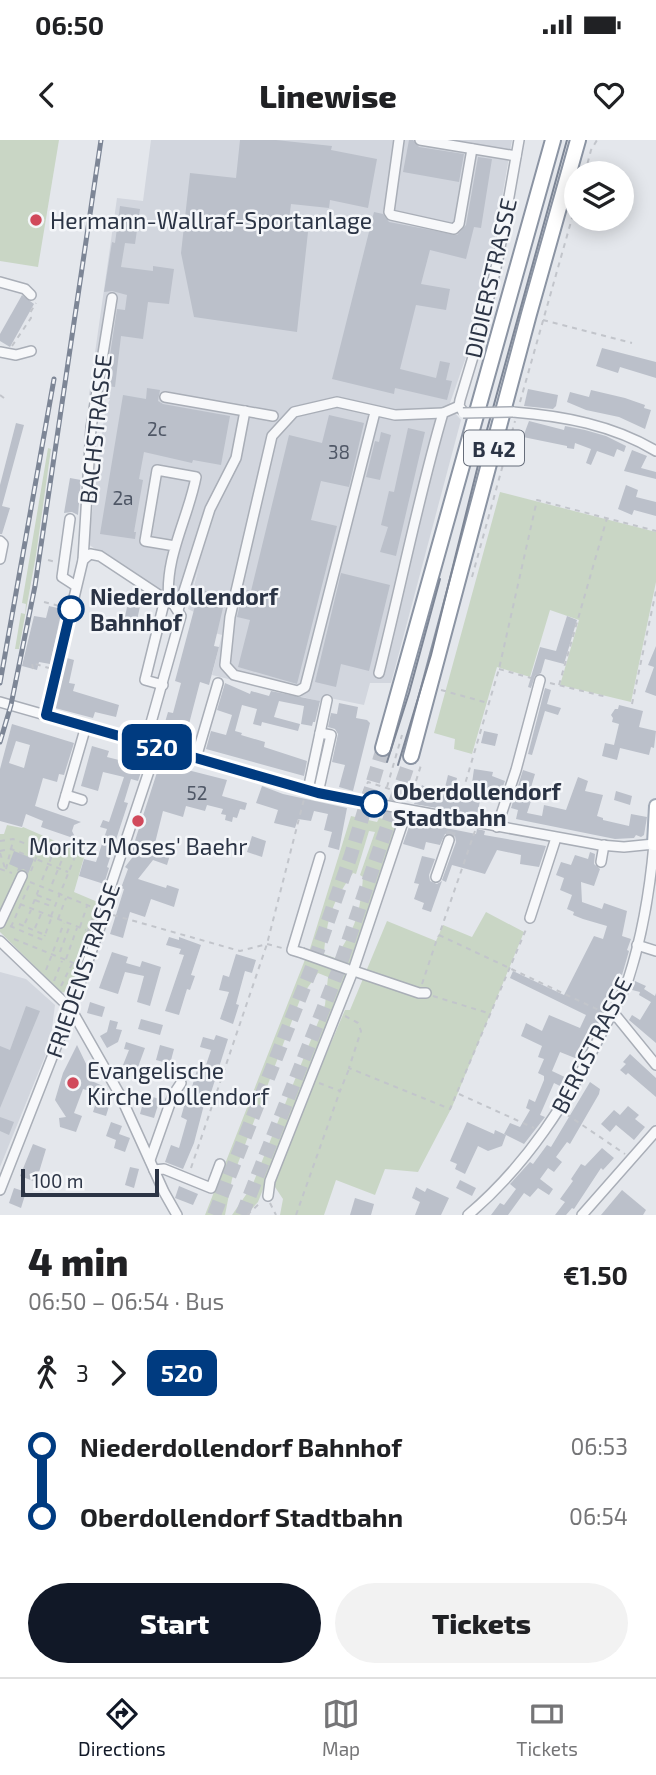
<!DOCTYPE html>
<html lang="en">
<head>
<meta charset="utf-8">
<style>
	:root { --surface:#fff; --page:#f2f2f2; --text:#202124; --muted:#757577; --line:#e0e0e0; --accent:#111827 }
	body { margin:0; font-family:"Exo 2",sans-serif; background:var(--page); color:var(--text); height:100vh; display:flex; flex-direction:column; font-size:26px; white-space:nowrap }
	* { box-sizing:border-box; margin:0 }
	p { font-size:23px; color:var(--muted) }
	.icon { flex:none; width:38px; height:38px; fill:none; stroke:currentColor; stroke-width:2; stroke-linecap:round; stroke-linejoin:round }
	.map { position:relative; height:1075px; overflow:hidden }
	.side { display:flex; flex-direction:column; background:var(--surface); flex:1 }
	.side>* { flex:none }
	.badge { padding:0 14px; border-radius:10px; font-size:24px; line-height:46px }
	.buttons { position:absolute; left:564px; top:21px; display:grid; gap:14px }
	.buttons a { display:grid; place-items:center; width:70px; height:70px; border-radius:50%; background:var(--surface); box-shadow:0 4px 18px #0003; font-size:35px }
	.scale { position:absolute; left:21px; bottom:18px; width:138px; box-sizing:border-box; padding-left:7px; border:4px solid #2b3445; border-top:0; font-size:19px; line-height:24px; white-space:nowrap; color:#2b3445; -webkit-text-stroke:5px #f4f6f9; paint-order:stroke }
	.map>.badge { position:absolute; translate:-50% -50%; box-shadow:0 0 0 4px #fff }
	.legs { display:flex; align-items:center; gap:10px; height:77px; padding:0 28px; font-size:23px }
	.legs p { margin-inline-start:auto }
	.overview { display:flex; align-items:center; justify-content:space-between; height:119px; padding:0 28px }
	h1 { font-size:38px; font-weight:800; line-height:52px }
	.primary-button { display:flex; gap:14px; margin-top:auto; padding:14px 28px }
	.primary-button a { flex:1; height:80px; border-radius:42px; background:var(--accent); color:#fff; font-size:28px; font-weight:800; line-height:80px; text-align:center }
	.primary-button a+a { background:var(--page); color:var(--text) }
	ul { padding:0 28px; list-style:none }
	li { display:flex; align-items:center; gap:24px; height:70px; font-size:26px }
	li i { display:grid; place-items:center; width:10px; height:100%; margin:0 9px; background:currentColor }
	li i::after { content:''; width:18px; height:18px; margin:-9px; border:5px solid; border-radius:50%; background:var(--surface) }
	li p { margin-inline-start:auto }
	li:first-child i { background:linear-gradient(#0000 50%,currentColor 0) }
	li:last-child i { background:linear-gradient(currentColor 50%,#0000 0) }
	.status { display:flex; justify-content:space-between; align-items:center; height:49px; padding:0 35px; background:var(--surface); direction:ltr }
	.status svg { height:19px; fill:currentColor }
	header { display:flex; justify-content:space-between; align-items:center; height:91px; padding:0 28px; background:var(--surface); font-size:32px; font-weight:800 }
	.tab-bar { display:flex; justify-content:space-around; align-items:center; height:98px; border-top:2px solid var(--line); background:var(--surface); font-size:19px; color:var(--muted) }
	.tab-bar a { display:grid; justify-items:center; gap:4px }
	.tab-bar .current { color:var(--accent) }
	.map>svg:first-child { display:block }
</style>
</head>
<body>
<div class="status"><b>06:50</b><svg viewBox="0 0 49 12"><path d="M0 12V9h3v3zM5 12V6h3v6zM10 12V3h3v9zM15 12V0h3v12zM26 1h20v11H26zM47 4h2v5h-2z"/></svg></div>
<header><svg class="icon" aria-label="back" viewBox="0 0 24 24"><path d="M15 5l-7 7 7 7"/></svg>Linewise<svg class="icon" aria-label="heart" viewBox="0 0 24 24"><path d="M12 20l-8-8c-3-5 5-10 8-4 3-6 11-1 8 4z"/></svg></header>
<div class="map">
<svg width="656" height="1075" viewBox="0 0 656 1075">
	<rect width="100%" height="100%" fill="#e4e7ec"/>
	<g fill="#d2d6de">
		<polygon points="151,0 512,0 493,109 466,217 449,266 461,280 391,543 370,543 364,565 325,557 323,562 212,535 222,495 190,486 194,472 188,469 199,427 190,455 176,458 160,453 88,404 105,271 110,259 89,255 117,58 143,61"/>
		<polygon points="0,832 26,839 55,865 50,904 0,1027"/>
	</g>
	<g fill="#c9d6c5" fill-rule="evenodd">
		<polygon points="0,0 59,0 38,127 0,121"/>
		<polygon points="48,308 51,309 36,415 19,509 15,509 21,473 25,474 26,464 22,463"/>
		<polygon points="500,352 656,392 656,442 631,562 560,545 579,480 550,470 530,537 497,527 472,614 454,609 455,599 434,593"/>
		<path d="M 351,676 L 377,682 L 379,678 L 394,681 L 394,684 L 400,687 L 351,827 L 309,812 ZM 369,691 L 375,692 L 360,735 L 363,737 C 360,774 356,787 335,818 L 324,814 C 327,777 332,763 353,733 L 356,734 Z"/>
		<polygon points="7,685 22,688 23,687 85,714 74,752 100,763 70,851 67,853 61,852 0,792 0,694 4,694"/>
		<polygon points="486,772 524,792 452,967 418,1032 385,1029 375,1055 336,1040 324,1075 280,1075 283,1059 275,1047 273,1039 345,870 350,870 387,781 436,801 443,785 472,797"/>
		<polygon points="306,817 349,833 258,1062 246,1075 232,1075 252,1046 325,865 328,837 318,833 301,857 232,1039 225,1075 205,1075"/>
	</g>
	<g fill="#bbc0ca" fill-rule="evenodd">
		<polygon points="240,0 276,0 332,6 331,10 377,19 368,68 330,60 329,68 291,64 289,80 309,83 297,192 194,177 181,113 190,33 236,38"/>
		<polygon points="409,0 413,0 419,7 464,14 459,42 403,32"/>
		<polygon points="478,17 492,19 481,88 474,87 466,119 430,110 421,144 450,149 446,170 416,165 400,229 436,238 440,221 450,223 446,240 452,241 447,260 395,248 394,254 332,239 374,72 383,74 389,82 457,95 466,85"/>
		<polygon points="120,66 140,69 135,104 125,103 121,127 153,131 153,126 174,129 169,164 148,162 143,199 121,196 115,247 106,246 108,228 117,169 125,170 127,155 112,151 104,152 112,102 115,103"/>
		<polygon points="22,155 34,164 10,207 0,201 0,194"/>
		<polygon points="602,208 656,222 656,238 620,227 618,233 596,226"/>
		<polygon points="147,248 160,250 158,261 163,264 230,276 221,325 193,320 192,323 144,312 139,339 143,340 134,392 136,392 135,399 100,394 123,255 146,259"/>
		<polygon points="528,249 558,255 556,266 553,269 524,266"/>
		<polygon points="591,250 625,258 645,265 644,268 651,270 645,289 619,277 586,270 567,262 570,252 589,257"/>
		<polygon points="329,275 364,283 349,347 321,341 311,380 337,386 297,544 238,527 250,480 237,477 243,452 245,453 246,450 251,451 289,295 322,303"/>
		<polygon points="529,281 564,290 565,286 585,290 606,296 626,306 624,312 617,309 614,317 597,311 591,325 586,323 591,309 575,303 574,309 567,308 567,306 523,297"/>
		<polygon points="16,283 24,285 2,366 10,368 2,394 0,394 0,345"/>
		<polygon points="408,288 425,292 396,416 380,412 388,387 381,385 389,351 394,352"/>
		<polygon points="381,292 391,295 380,340 366,337 375,301 379,302"/>
		<polygon points="632,310 647,316 641,328 656,332 656,339 624,331"/>
		<polygon points="70,338 81,340 78,375 72,372 64,373"/>
		<polygon points="626,345 638,350 636,357 656,362 656,376 634,370 632,375 618,369"/>
		<polygon points="341,433 390,445 369,531 341,524 336,547 315,542"/>
		<polygon points="197,449 226,455 214,506 219,507 209,545 200,542 184,603 161,596 168,572 173,573 181,543 175,541 195,466 193,466"/>
		<polygon points="133,460 141,462 137,480 125,477 127,467 131,468"/>
		<polygon points="49,466 62,469 50,524 39,522 37,530 22,526 34,476 46,478"/>
		<polygon points="567,476 577,480 564,524 545,519 541,533 535,536 531,548 528,547 540,507 556,511"/>
		<polygon points="656,506 656,556 645,552 654,527 648,525"/>
		<polygon points="67,518 74,520 69,543 75,544 73,551 119,565 116,577 95,572 93,578 55,568"/>
		<polygon points="225,543 250,554 251,551 269,556 271,551 320,561 315,582 313,582 312,586 301,584 304,566 279,561 274,577 300,584 298,591 262,582 261,586 253,584 257,569 242,565 235,591 242,593 241,595 265,602 264,607 307,621 304,636 206,609 211,591 226,595 232,575 217,570"/>
		<polygon points="545,548 551,550 547,564 561,568 558,575 545,571 532,615 528,614"/>
		<polygon points="339,563 358,567 356,578 367,580 370,583 353,651 339,647 345,625 332,622 338,594 335,589 328,587 331,573 337,574"/>
		<polygon points="619,565 643,571 639,587 656,591 654,608 651,607 649,615 620,608 617,620 602,616 605,603 614,605 619,584 612,582 613,578 611,575 615,569 618,569"/>
		<path d="M 12,584 L 74,603 L 64,635 L 59,634 L 57,642 L 43,638 L 35,666 L 81,682 L 74,685 L 72,691 L 76,699 L 41,687 L 43,681 L 26,674 L 22,687 L 0,681 L 0,629 ZM 16,601 L 30,605 L 24,628 L 9,623 Z"/>
		<polygon points="484,591 498,594 495,606 481,603"/>
		<polygon points="92,606 109,611 107,617 143,626 138,641 131,639 124,662 128,663 107,727 109,728 104,744 79,736 84,719 96,722 107,689 100,687 103,680 109,682 124,637 103,632 98,651 81,646"/>
		<polygon points="160,623 227,640 222,656 247,663 245,670 240,669 237,678 233,677 232,682 225,680 226,675 221,674 223,669 207,665 205,671 186,666 183,677 163,671 155,703 164,706 162,712 170,715 167,725 153,720 138,739 166,748 167,745 179,749 174,767 151,759 145,777 130,772 123,798 110,794 124,749 121,748 128,729 125,727 135,714 131,713"/>
		<polygon points="474,629 493,632 492,636 505,641 502,649 497,648 496,651 483,647 477,675 414,664 422,645 429,649 428,652 443,656 448,635 457,638 455,647 471,650"/>
		<polygon points="523,630 535,634 529,654 533,655 527,673 542,676 544,665 566,670 578,637 588,641 585,651 603,655 597,676 603,678 603,680 629,686 631,674 647,677 644,695 641,697 636,695 634,698 615,699 516,679 518,670 511,668"/>
		<polygon points="262,646 283,654 347,668 339,710 328,707 332,692 324,690 328,674 314,671 311,681 298,679 295,688 274,683 278,670 256,663"/>
		<polygon points="616,651 632,656 630,665 614,660"/>
		<polygon points="411,681 476,694 477,689 482,690 485,691 484,695 546,706 539,727 520,724 521,715 497,710 485,734 452,725 446,742 442,740 456,702 455,696 451,693 445,694 440,705 426,702 424,710 403,704"/>
		<polygon points="252,696 266,701 262,717 247,712"/>
		<polygon points="14,711 34,719 28,734 24,729 17,731 18,728 9,724"/>
		<polygon points="590,712 595,714 594,724 600,729 594,746 581,742 582,762 602,769 604,763 627,771 622,796 631,799 627,810 629,811 622,835 619,833 604,864 608,866 580,920 560,912 552,931 569,939 564,948 554,943 540,975 545,977 524,1004 504,994 510,983 520,987 530,970 526,968 529,959 535,962 544,940 544,936 538,933 544,919 538,917 542,906 521,896 526,883 542,891 549,875 580,888 586,875 510,838 513,831 564,855 594,796 603,799 607,786 583,779 573,775 574,772 567,769 572,755 560,750 564,738 556,735 561,722 571,725 575,715 588,719"/>
		<polygon points="422,716 435,719 429,735 430,741 437,744 442,741 431,772 422,769 424,763 414,759 419,744 414,743"/>
		<polygon points="169,797 179,800 179,797 201,805 191,835 195,836 190,850 187,849 179,875 165,871 184,815 179,814 181,809 166,805"/>
		<polygon points="112,812 128,817 126,823 140,827 142,821 161,827 150,866 137,862 144,836 125,832 118,854 99,848"/>
		<polygon points="236,814 256,820 252,833 245,831 236,864 239,865 233,884 220,879 229,852 219,850 223,835 229,837"/>
		<polygon points="635,841 646,846 644,849 655,856 656,853 656,903 629,880 632,875 640,880 651,862 639,855 640,852 632,850"/>
		<polygon points="90,862 105,867 102,877 87,873"/>
		<polygon points="26,866 40,871 0,968 0,906 10,910"/>
		<polygon points="141,879 163,885 160,895 138,889"/>
		<polygon points="110,880 118,882 116,889 122,890 118,902 107,908 100,896 107,892"/>
		<polygon points="216,895 228,899 208,962 205,961 194,1003 183,1029 165,1022 171,1005 179,1008 187,980 181,977 185,963 187,964 199,923 206,925 211,910 200,907 203,897 214,900"/>
		<polygon points="126,902 145,908 138,927 123,925 129,910 124,909"/>
		<polygon points="77,905 89,930 87,939 103,946 100,954 83,949 74,973 82,976 76,992 60,987 59,978 66,977 55,960 63,933"/>
		<polygon points="160,905 174,909 170,924 156,920"/>
		<polygon points="630,914 656,938 656,957 628,933 626,935 620,930 626,924 623,922"/>
		<polygon points="590,942 600,949 599,954 570,1004 567,1002 556,1017 562,1022 554,1032 548,1028 540,1039 553,1049 549,1055 538,1048 530,1057 524,1053 508,1075 491,1075 500,1063 504,1065 516,1049 510,1044 530,1022 533,1024 547,1005 551,1007"/>
		<polygon points="145,955 160,959 154,978 140,974"/>
		<polygon points="97,959 110,963 106,976 93,972"/>
		<polygon points="628,966 639,975 635,979 645,987 634,1000 616,985 610,992 601,984 614,970 620,975"/>
		<polygon points="0,977 14,982 9,995 0,991"/>
		<polygon points="111,982 122,986 119,994 130,998 125,1012 114,1008 116,1000 106,996"/>
		<polygon points="467,982 494,994 495,990 506,995 502,1006 488,1011 478,1006 465,1034 455,1029 457,1024 450,1021"/>
		<polygon points="33,1004 46,1009 36,1042 20,1036"/>
		<polygon points="602,1008 614,1018 603,1030 601,1028 574,1069 572,1068 566,1075 555,1075 565,1062 560,1059 573,1041 571,1039 581,1024 585,1026"/>
		<polygon points="130,1027 139,1029 134,1048 125,1045"/>
		<polygon points="460,1040 476,1048 472,1056 456,1048"/>
		<polygon points="179,1046 198,1054 193,1065 175,1058"/>
		<polygon points="416,1047 425,1052 427,1048 449,1058 441,1075 415,1075 420,1062 412,1058"/>
		<polygon points="14,1048 26,1052 21,1068 9,1063"/>
		<polygon points="622,1050 646,1070 643,1075 601,1075"/>
		<polygon points="355,1058 374,1064 371,1075 350,1075"/>
	</g>
	<g fill="none" stroke-linecap="round" stroke-linejoin="round">
		<polyline stroke="#bfc3cb" stroke-width="9" stroke-dasharray="9 4.5" stroke-linecap="butt" points="449,700 452,689"/>
		<g stroke="#bfc3cb" stroke-width="14" stroke-dasharray="14 7" stroke-linecap="butt">
			<polyline points="214,1075 312,827 351,715 383,608"/>
			<polyline points="242,1075 337,834 411,616"/>
		</g>
		<defs>
			<g id="minor">
				<polyline points="399,0 389,72 391,75 454,89 459,84 472,9"/>
				<polyline points="420,0 516,16"/>
				<polyline points="0,142 25,149 31,155"/>
				<polyline points="0,212 16,215 31,211"/>
				<polyline points="165,257 273,276"/>
				<polyline points="462,270 459,266 460,260 482,187 498,119 519,0"/>
				<polyline points="375,272 305,547 298,551 234,535 225,525 230,477 272,296 294,272 337,262 395,275 443,273"/>
				<path d="M 513,272 C 563,276 613,285 656,311"/>
				<polyline points="70,379 62,437 76,446"/>
				<polyline points="0,401 3,404 0,419"/>
				<polyline points="83,420 90,414 100,416 174,465 181,476 145,604"/>
				<path d="M 169,462 C 164,418 188,379 196,337 L 157,330 L 145,401 L 175,406"/>
				<polyline points="178,470 210,369 236,318 245,271"/>
				<path d="M 379,533 C 401,446 418,358 443,273 L 459,266"/>
				<polyline points="163,545 145,540 165,459"/>
				<path d="M 0,562 L 318,653 L 600,705 L 624,707 L 654,704 C 650,749 642,797 628,840 C 621,858 611,875 602,892 C 568,961 527,1025 468,1075"/>
				<polyline points="46,575 83,420 91,288 112,158"/>
				<polyline points="196,618 218,543"/>
				<polyline points="308,650 327,560"/>
				<polyline points="318,653 331,595 320,593"/>
				<polyline points="66,655 82,660"/>
				<polyline points="63,665 86,586"/>
				<polyline points="497,687 516,630 540,540"/>
				<polyline points="601,722 604,705"/>
				<polyline points="436,737 449,700"/>
				<polyline points="530,778 556,698"/>
				<polyline points="0,783 22,736"/>
				<polyline points="0,801 71,869 120,955 164,1052 177,1075"/>
				<polyline points="637,805 656,811"/>
				<polyline points="302,813 292,810 320,717"/>
				<polyline points="351,830 419,853 426,853"/>
				<polyline points="613,872 656,925"/>
				<polyline points="150,1020 173,955 181,943"/>
				<polyline points="154,1030 164,1029 211,1048 220,1024"/>
				<polyline points="0,1050 71,869 105,773 106,760 157,607"/>
				<polyline points="268,1056 270,1041 353,831 407,670"/>
				<polyline points="582,1075 656,991"/>
			</g>
			<polyline id="major" points="654,704 656,666"/>
			<g id="highway">
				<polyline points="383,608 553,0"/>
				<polyline points="411,616 529,174 578,0"/>
			</g>
		</defs>
		<use href="#minor" stroke="#a9aeb7" stroke-width="12"/>
		<use href="#major" stroke="#a3abb8" stroke-width="16"/>
		<use href="#highway" stroke="#8b94a3" stroke-width="18"/>
		<g stroke="#c2c5cb" stroke-width="2" stroke-dasharray="5 5" stroke-linecap="butt">
			<polyline points="585,33 591,10 597,0"/>
			<polyline points="543,180 632,203"/>
			<polyline points="12,206 31,178 30,173 36,163"/>
			<polyline points="0,255 4,258"/>
			<polyline points="520,262 576,64"/>
			<polyline points="48,420 56,422"/>
			<polyline points="472,437 515,281"/>
			<polyline points="44,462 63,467"/>
			<polyline points="33,529 32,523 49,528"/>
			<polyline points="499,529 531,538"/>
			<polyline points="550,543 607,557"/>
			<polyline points="559,545 607,378"/>
			<polyline points="441,550 488,563"/>
			<polyline points="632,564 656,451"/>
			<polyline points="134,584 137,590"/>
			<polyline points="387,647 402,595"/>
			<polyline points="363,653 368,642 411,656"/>
			<polyline points="410,660 422,622"/>
			<polyline points="460,661 499,529 537,360 656,391"/>
			<polyline points="475,691 439,795 603,872"/>
			<polyline points="0,701 13,699 40,709"/>
			<polyline points="31,704 35,695"/>
			<polyline points="0,711 11,709 68,732"/>
			<polyline points="44,711 52,715"/>
			<polyline points="0,713 5,728"/>
			<polyline points="0,729 12,733"/>
			<polyline points="6,729 13,701"/>
			<polyline points="31,731 43,700"/>
			<polyline points="42,740 56,706 49,703"/>
			<polyline points="52,744 66,710"/>
			<polyline points="37,755 55,762"/>
			<polyline points="35,760 53,767"/>
			<polyline points="20,764 86,790"/>
			<polyline points="33,764 40,746"/>
			<polyline points="113,775 240,811 267,804 282,808"/>
			<polyline points="51,776 76,714"/>
			<polyline points="58,779 66,758"/>
			<polyline points="25,783 31,770"/>
			<polyline points="19,784 45,795 51,779"/>
			<polyline points="10,786 43,800 45,795"/>
			<polyline points="11,787 30,743"/>
			<polyline points="80,787 87,766"/>
			<polyline points="35,788 41,774"/>
			<polyline points="14,799 76,824 95,771 92,767 30,742"/>
			<polyline points="60,812 70,785"/>
			<polyline points="66,819 77,788"/>
			<polyline points="46,830 64,783"/>
			<polyline points="54,841 62,821"/>
			<polyline points="422,844 438,796"/>
			<polyline points="61,846 72,824"/>
			<polyline points="433,856 491,874"/>
			<polyline points="345,876 358,883 361,891 349,928 450,969 527,787"/>
			<polyline points="319,943 340,951 349,929"/>
			<polyline points="459,954 534,988"/>
			<polyline points="566,974 625,1014"/>
			<polyline points="191,1028 267,804 304,659"/>
			<polyline points="270,1063 276,1075"/>
			<polyline points="247,1075 261,1062"/>
			<polyline points="296,1075 340,951"/>
		</g>
		<use href="#minor" stroke="#f7f8fa" stroke-width="9"/>
		<use href="#major" stroke="#fff" stroke-width="12"/>
		<use href="#highway" stroke="#fff" stroke-width="14"/>
		<g stroke="#7d8696" stroke-width="2">
			<polyline points="387,622 409,553 440,439"/>
			<polyline points="398,625 431,515 485,297 567,0"/>
		</g>
		<defs>
			<g id="rail">
				<polyline points="0,543 54,239"/>
				<polyline points="0,602 11,565 35,446 101,0"/>
			</g>
		</defs>
		<use href="#rail" stroke="#7d8696" stroke-width="5"/>
		<use href="#rail" stroke="#f4f6f9" stroke-width="2.5" stroke-dasharray="8" stroke-linecap="butt"/>
		<defs>
			<g id="minor-bridge">
				<polyline points="463,273 513,272"/>
				<polyline points="302,813 347,829"/>
			</g>
		</defs>
		<use href="#minor-bridge" stroke="#a9aeb7" stroke-width="12" stroke-linecap="butt"/>
		<use href="#minor-bridge" stroke="#f7f8fa" stroke-width="9"/>
	</g>
	<g fill="none" stroke-linecap="round" stroke-linejoin="round">
		<defs>
			<polyline id="line-1" points="71,469 46,575 318,653 374,664"/>
		</defs>
		<use href="#line-1" stroke="#fff" stroke-width="16"/>
		<use href="#line-1" stroke="#003b80" stroke-width="10"/>
	</g>
	<g fill="#d1495b" stroke="#f4f6f9" stroke-width="2.5">
		<circle cx="36" cy="80" r="7"/>
		<circle cx="138" cy="681" r="7"/>
		<circle cx="73" cy="943" r="7"/>
	</g>
	<g fill="#fff" stroke="#003b80" stroke-width="3.5">
		<circle cx="71" cy="469" r="12"/>
		<circle cx="374" cy="664" r="12"/>
	</g>
	<g text-anchor="middle" dominant-baseline="central" stroke-width="5" stroke-linejoin="round" paint-order="stroke">
		<g font-size="19" fill="#4f5766">
			<text x="157" y="288">2c</text>
			<text x="339" y="311">38</text>
			<text x="123" y="357">2a</text>
			<text x="197" y="652">52</text>
		</g>
		<rect fill="#f4f6f9" stroke="#676e7b" stroke-width="2" x="464" y="290.5" width="60" height="35" rx="5"/>
		<g font-size="21" font-weight="bold" fill="#2b3445">
			<text x="494" y="308">B 42</text>
		</g>
		<g font-size="23" fill="#2b3445" stroke="#f4f6f9" text-anchor="start">
			<text x="50" y="80">Hermann-Wallraf-Sportanlage</text>
			<text x="138" y="706" text-anchor="middle">Moritz 'Moses' Baehr</text>
			<text x="87" y="930">Evangelische<tspan x="87" dy="26">Kirche Dollendorf</tspan></text>
		</g>
		<g font-size="23" fill="#2b3445" stroke="#f4f6f9">
			<text transform="translate(490 138) rotate(-77)">DIDIERSTRASSE</text>
			<text transform="translate(95 289) rotate(-84)">BACHSTRASSE</text>
			<text transform="translate(82 830) rotate(-71)">FRIEDENSTRASSE</text>
			<text transform="translate(591 905) rotate(-63)">BERGSTRASSE</text>
		</g>
		<g font-size="23" font-weight="bold" fill="#2b3445" stroke="#f4f6f9" text-anchor="start">
			<text x="90" y="456">Niederdollendorf<tspan x="90" dy="26">Bahnhof</tspan></text>
			<text x="393" y="651">Oberdollendorf<tspan x="393" dy="26">Stadtbahn</tspan></text>
		</g>
	</g>
</svg>
<div class="buttons">
<a><svg class="icon" aria-label="layers" viewBox="0 0 24 24"><path d="M12 4l9 5-9 5-9-5zM3 14l9 5 9-5"/></svg></a>
</div>
<div class="scale">100 m</div>
<b class="badge" style="left:157px;top:607px;background:#003b80;color:#fff">520</b>
</div>
<section class="side">
<div class="overview"><div><h1>4 min</h1><p>06:50 – 06:54 · Bus</p></div><b>€1.50</b></div>
<div class="legs"><svg class="icon" aria-label="walk" viewBox="0 0 24 24"><circle cx="13" cy="4" r="2"/><path d="M13 8l-2 6 4 7M11 14l-3 7M7 12l3-4h3l4 4"/></svg>3<svg class="icon" aria-label="forward" viewBox="0 0 24 24"><path d="M9 5l7 7-7 7"/></svg><b class="badge" style="background:#003b80;color:#fff">520</b></div>
<ul>
<li><i style="color:#003b80"></i><b>Niederdollendorf Bahnhof</b><p>06:53</p></li>
<li><i style="color:#003b80"></i><b>Oberdollendorf Stadtbahn</b><p>06:54</p></li>
</ul>
<div class="primary-button"><a>Start</a><a>Tickets</a></div>
</section>
<nav class="tab-bar">
<a class="current"><svg class="icon" aria-label="directions" viewBox="0 0 24 24"><path d="M12 3l9 9-9 9-9-9zM9 14v-3h6M13 9l2 2-2 2"/></svg>Directions</a>
<a><svg class="icon" aria-label="map" viewBox="0 0 24 24"><path d="M3 6l6-2 6 2 6-2v14l-6 2-6-2-6 2zM9 4v14M15 6v14"/></svg>Map</a>
<a><svg class="icon" aria-label="tickets" viewBox="0 0 24 24"><path d="M3 7h18v10H3zM15 7v10"/></svg>Tickets</a>
</nav>
</body>
</html>
